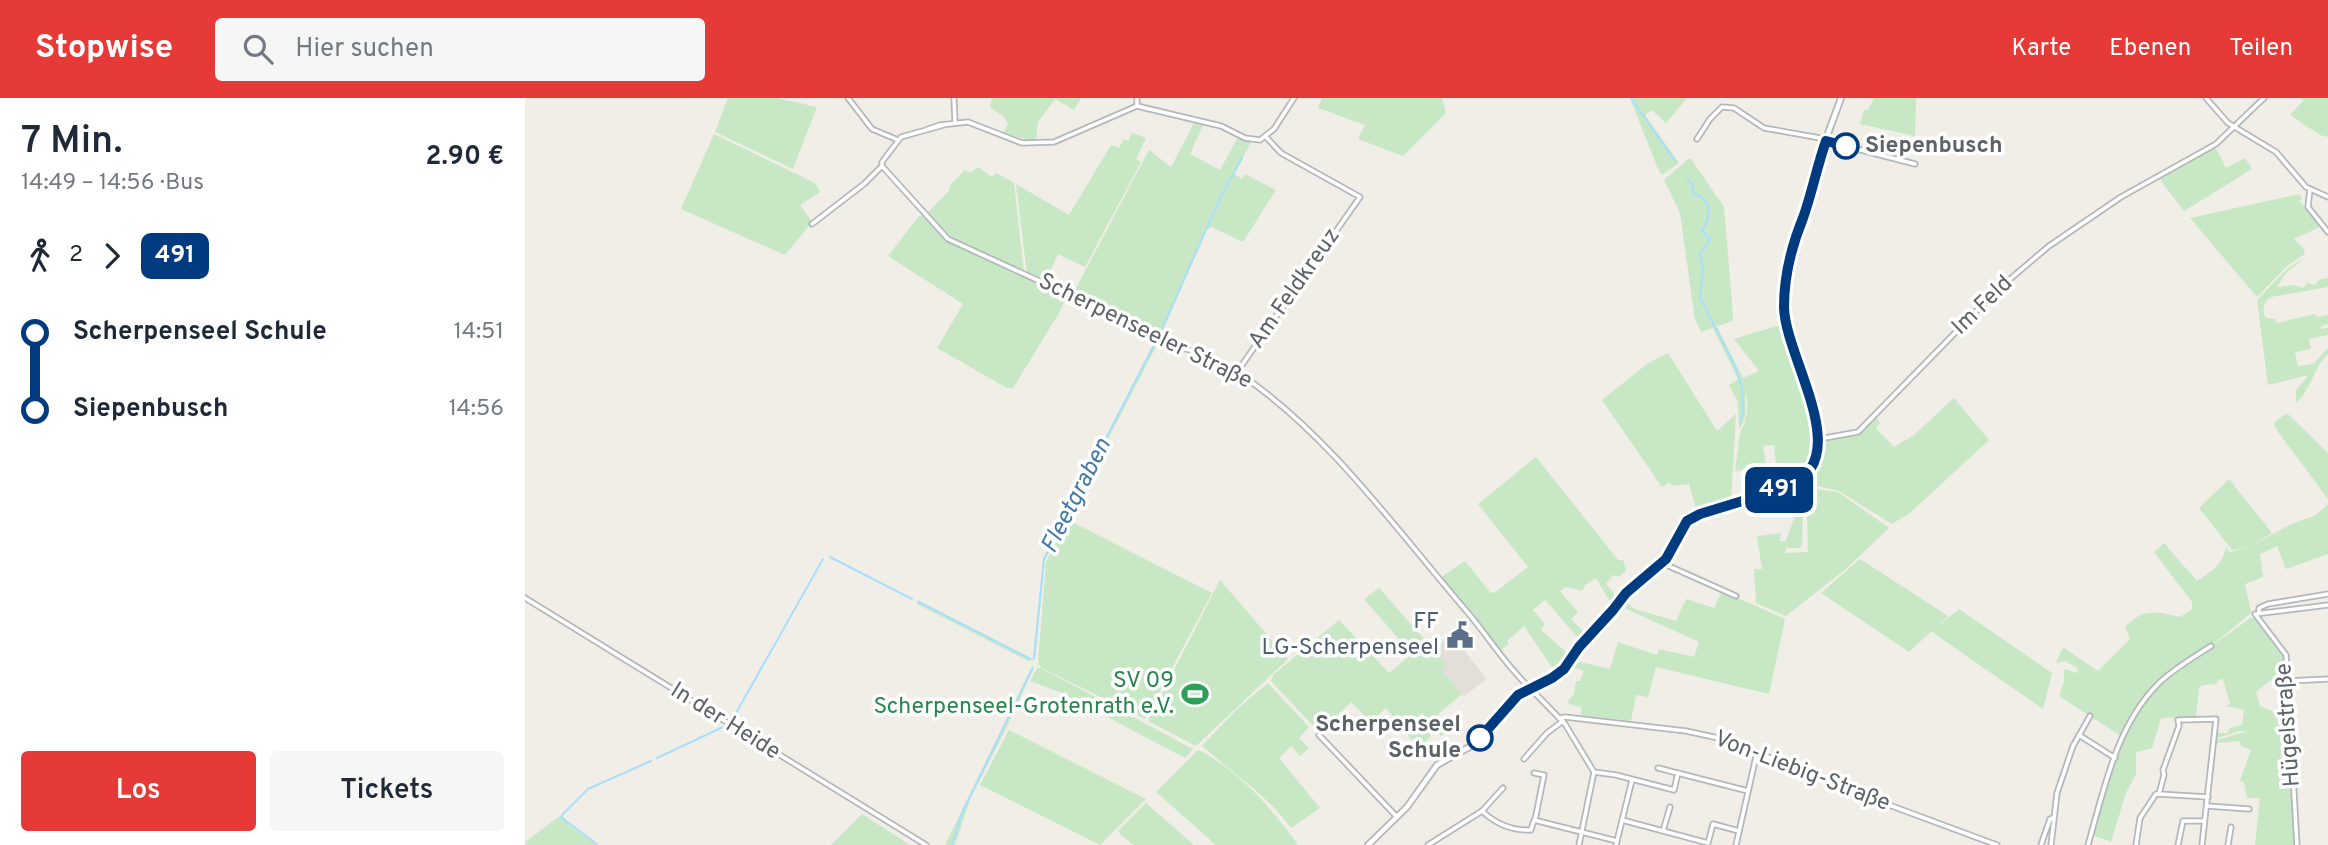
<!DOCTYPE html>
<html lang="de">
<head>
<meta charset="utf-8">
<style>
	:root { --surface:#fff; --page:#f6f6f7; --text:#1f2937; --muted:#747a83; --accent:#e63a38 }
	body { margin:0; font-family:Overpass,sans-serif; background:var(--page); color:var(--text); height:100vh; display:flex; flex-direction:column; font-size:26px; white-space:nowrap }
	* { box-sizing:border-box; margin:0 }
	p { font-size:23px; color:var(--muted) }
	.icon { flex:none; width:38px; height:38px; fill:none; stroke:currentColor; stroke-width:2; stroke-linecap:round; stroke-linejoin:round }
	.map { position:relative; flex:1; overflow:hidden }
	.sheet { display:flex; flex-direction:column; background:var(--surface); width:525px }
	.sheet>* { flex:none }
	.badge { padding:0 14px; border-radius:10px; font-size:24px; line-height:46px }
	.map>.badge { position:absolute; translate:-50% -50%; box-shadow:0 0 0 4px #fff }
	.legs { display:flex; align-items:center; gap:10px; height:77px; padding:0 21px; font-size:23px }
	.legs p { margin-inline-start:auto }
	.summary { display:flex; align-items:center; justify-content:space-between; height:119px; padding:0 21px }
	h1 { font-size:38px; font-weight:600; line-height:52px }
	.button { display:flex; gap:14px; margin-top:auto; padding:14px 21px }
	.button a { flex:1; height:80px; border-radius:7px; background:var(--accent); color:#fff; font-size:28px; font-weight:600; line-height:80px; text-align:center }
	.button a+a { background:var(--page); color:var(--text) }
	ul { padding:0 21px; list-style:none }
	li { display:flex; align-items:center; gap:24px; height:77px; font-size:26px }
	li i { display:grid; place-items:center; width:10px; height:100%; margin:0 9px; background:currentColor }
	li i::after { content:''; width:18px; height:18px; margin:-9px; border:5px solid; border-radius:50%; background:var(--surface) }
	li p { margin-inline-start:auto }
	li:first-child i { background:linear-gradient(#0000 50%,currentColor 0) }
	li:last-child i { background:linear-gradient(currentColor 50%,#0000 0) }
	header { display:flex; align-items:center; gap:42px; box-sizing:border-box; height:98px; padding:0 35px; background:var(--accent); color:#fff }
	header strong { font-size:33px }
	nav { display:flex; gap:38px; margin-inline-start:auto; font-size:24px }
	.search { width:490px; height:63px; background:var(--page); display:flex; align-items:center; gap:18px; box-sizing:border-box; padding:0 24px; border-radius:7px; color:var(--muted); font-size:26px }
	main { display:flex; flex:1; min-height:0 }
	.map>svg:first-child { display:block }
</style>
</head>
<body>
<header>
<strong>Stopwise</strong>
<div class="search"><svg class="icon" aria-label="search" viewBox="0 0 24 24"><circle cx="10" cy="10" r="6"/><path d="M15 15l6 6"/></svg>Hier suchen</div>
<nav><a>Karte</a><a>Ebenen</a><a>Teilen</a></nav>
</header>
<main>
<section class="sheet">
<div class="summary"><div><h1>7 Min.</h1><p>14:49 – 14:56 · Bus</p></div><b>2.90 €</b></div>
<div class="legs"><svg class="icon" aria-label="walk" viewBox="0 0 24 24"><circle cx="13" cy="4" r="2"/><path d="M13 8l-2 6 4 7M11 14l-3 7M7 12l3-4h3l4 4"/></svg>2<svg class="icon" aria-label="forward" viewBox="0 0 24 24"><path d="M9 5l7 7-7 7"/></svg><b class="badge" style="background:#003b80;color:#fff">491</b></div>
<ul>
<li><i style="color:#003b80"></i><b>Scherpenseel Schule</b><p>14:51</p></li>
<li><i style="color:#003b80"></i><b>Siepenbusch</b><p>14:56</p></li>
</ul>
<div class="button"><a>Los</a><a>Tickets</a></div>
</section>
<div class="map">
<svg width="1803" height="747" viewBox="0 0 1803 747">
	<rect width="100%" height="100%" fill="#f0eee7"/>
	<polygon fill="#e3dfd8" points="926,536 962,581 939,598 916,571 909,551"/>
	<g fill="#c7e7c5">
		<polygon points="203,0 252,0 292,9 268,71 190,34"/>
		<polygon points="467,0 556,0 549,12 530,1 513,24 511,43 508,43 478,35 483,26 479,19 465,9"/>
		<polygon points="797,0 917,0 921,15 878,58 833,41 840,27 793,10"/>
		<polygon points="1105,0 1162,0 1141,25 1127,12 1120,17 1154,65 1137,77 1133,71"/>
		<polygon points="1349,0 1391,0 1390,38 1335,26 1339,12 1343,12"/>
		<polygon points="1776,0 1803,0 1803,39 1795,37 1765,17 1779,2"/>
		<polygon points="669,25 678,27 665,56 695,72 713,39 726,44 709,76 717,81 720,76 751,92 718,144 687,129 682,131 638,232 630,234 549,197 549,194 624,52 646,69"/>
		<polygon points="607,35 621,40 611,61 616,64 560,169 533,156 520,184 502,176 491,86 544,117 586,47 594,50 599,41 603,43"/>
		<polygon points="189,36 290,85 295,94 275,107 287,124 260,157 156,111"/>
		<polygon points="1690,49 1701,70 1720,60 1727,71 1659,113 1636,83 1636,78"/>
		<polygon points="1163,61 1166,61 1199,109 1208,217 1207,223 1176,234 1170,222 1155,115 1139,82"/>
		<path d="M 453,69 L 467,79 L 471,75 L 489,85 L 499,174 C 462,157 428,147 402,115 L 424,93 L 425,87 L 440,72 L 445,75 Z"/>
		<polygon points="1775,96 1777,102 1771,104 1776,104 1795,129 1769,141 1779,151 1780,156 1763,167 1732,199 1665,120"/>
		<polygon points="394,118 398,118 423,143 542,198 534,215 488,290 482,290 412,250 438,206 363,158"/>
		<path d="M 1780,160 L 1761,175 L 1752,189 L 1769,187 L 1778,190 L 1783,185 L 1790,187 L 1795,181 L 1803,180 L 1803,189 L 1746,199 C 1739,203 1736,213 1741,220 L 1750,221 L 1752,225 L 1790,216 L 1792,219 L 1803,217 L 1803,226 L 1796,228 L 1796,231 L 1803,230 L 1803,237 L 1784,241 L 1786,251 L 1770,254 L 1773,268 L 1788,266 L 1803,250 L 1803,256 C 1788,270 1787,291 1771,305 L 1771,292 L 1784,277 L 1743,287 L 1732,202 L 1763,170 Z"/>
		<path d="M 1258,226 L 1272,275 L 1274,275 C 1284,316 1316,377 1253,390 L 1249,347 L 1238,348 L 1241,369 L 1210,373 L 1215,335 C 1223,321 1223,308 1221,293 C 1219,304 1224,321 1214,331 L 1213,304 L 1204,287 L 1213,281 L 1188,230 L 1192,229 L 1218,280 L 1234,273 L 1209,241 Z"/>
		<polygon points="632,239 632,247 520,462 510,562 503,563 392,506 392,502 508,561 518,461"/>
		<polygon points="1143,255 1192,333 1211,316 1206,403 1172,413 1164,386 1147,388 1145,384 1137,389 1077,302 1122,266"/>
		<polygon points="1429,300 1464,342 1386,414 1367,426 1314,393 1288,387 1291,381 1288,378 1282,382 1294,365 1301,342 1332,337 1351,318 1355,325 1351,330 1369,349 1389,337"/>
		<polygon points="1760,316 1763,316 1803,355 1803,401 1751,331 1749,325"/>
		<polygon points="1011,359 1093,462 1098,462 1101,472 1094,479 1088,477 1081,486 1093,500 1088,509 1071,480 1060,487 1057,493 1041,489 1035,493 1053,514 1046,521 1060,535 1055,542 1020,502 1008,512 1020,526 1016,532 1044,557 1036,569 1030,574 999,528 982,543 984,546 976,552 915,480 940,463 965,494 969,495 1003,469 953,406"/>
		<path d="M 1704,381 L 1747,435 L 1726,448 L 1765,427 L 1791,417 L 1803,406 L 1803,456 L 1761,471 L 1752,448 L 1735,456 L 1738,479 L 1720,486 L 1726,515 L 1697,539 L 1635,583 L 1618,603 L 1596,638 L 1534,598 L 1539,584 L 1539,572 L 1541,571 L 1550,575 L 1553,573 L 1552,570 L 1541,563 L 1531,565 L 1537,551 L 1539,550 L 1573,573 L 1605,541 L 1600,529 C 1618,510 1630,513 1655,519 L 1667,511 L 1667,504 L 1629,454 L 1639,445 L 1672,483 C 1686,474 1698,466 1701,449 L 1705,454 L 1725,449 L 1707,452 L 1674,410 Z"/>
		<polygon points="1281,386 1290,391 1313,394 1364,430 1322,470 1261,518 1231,505 1229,471 1237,471 1232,438 1256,435 1255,443 1261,443 1271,414 1278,414 1277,448 1274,450 1261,450 1260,455 1283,454"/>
		<polygon points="543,422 687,495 620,621 517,570 513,566 521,464"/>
		<polygon points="1335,461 1423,518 1409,531 1434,511 1527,575 1518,611 1407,534 1409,531 1384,554 1296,495"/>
		<polygon points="695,482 763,561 671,648 623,623"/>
		<polygon points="854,490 921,566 916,571 937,596 912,617 923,633 916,638 897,615 893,619 906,638 899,645 896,642 890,646 861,610 846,624 826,604 797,633 793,633 746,583 748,577 814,522 864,575 887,556 839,501"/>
		<polygon points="1197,493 1260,521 1244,596 1131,569 1123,599 1111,597 1106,623 1056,617 1056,609 1046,607 1042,604 1049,596 1051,583 1055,583 1059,573 1047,569 1051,563 1085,571 1093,544 1132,557 1134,551 1169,559 1174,544 1097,509 1100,504 1110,511 1151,523 1161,501 1189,510"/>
		<path d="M 1725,520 L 1729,520 L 1758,556 L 1761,583 L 1744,583 L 1731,594 L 1735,608 L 1751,615 L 1753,626 L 1761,627 L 1764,657 L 1758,663 L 1764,659 L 1770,747 L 1730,747 L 1735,700 L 1722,700 L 1719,684 L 1715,683 L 1726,652 L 1716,648 L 1715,643 L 1692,645 L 1692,642 L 1723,633 L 1715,633 L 1692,640 L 1693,635 L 1702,635 L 1705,630 L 1717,627 L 1719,612 L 1701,608 L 1705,606 L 1698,581 L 1693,582 L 1691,586 L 1677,587 L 1674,590 L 1671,619 L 1636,620 L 1627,650 L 1611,654 L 1611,676 L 1601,695 L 1586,744 L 1567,737 C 1581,692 1600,614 1637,583 C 1665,560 1697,542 1725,520 Z"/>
		<polygon points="508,567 509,570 481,631 445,701 431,744 429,747 420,747"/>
		<polygon points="512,570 516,570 668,651 660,660 537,595 505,583"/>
		<path d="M 743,585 L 784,629 L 774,640 L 784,650 L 775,658 L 766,648 L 754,660 L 795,710 L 766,730 C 742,697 708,675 677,648 L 711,612 Z"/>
		<polygon points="484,632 621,701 575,747 455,687"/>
		<path d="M 673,652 C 714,672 747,711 773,747 L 691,747 L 631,694 Z"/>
		<polygon points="621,705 669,747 609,747 596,737 593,733"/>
		<polygon points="337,716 385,747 306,747"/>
		<polygon points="35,718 38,718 44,727 73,747 0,747 0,744"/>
	</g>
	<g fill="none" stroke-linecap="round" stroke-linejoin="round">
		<g stroke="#aadefd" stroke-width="2">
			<polyline points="1106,0 1150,63"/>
			<path d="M 1162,80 L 1167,86 L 1169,95 C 1188,103 1186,119 1177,133 L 1185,141 L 1175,156 L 1178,172 L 1175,200 L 1210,268 L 1217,290 L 1218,315 L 1215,324"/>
			<polyline points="637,231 696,98 717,60"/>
			<polyline points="305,459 387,501"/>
			<polyline points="394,504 505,561"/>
			<polyline points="509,560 519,461 630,245"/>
			<polyline points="207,622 298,461"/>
			<polyline points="132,660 198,629"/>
			<polyline points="72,746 37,720 37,717 63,691 126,663"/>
			<polyline points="427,747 437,715 507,571"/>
		</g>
		<defs>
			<g id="minor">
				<polyline points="323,0 347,31 373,42"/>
				<polyline points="429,0 430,24"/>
				<polyline points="612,8 612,0"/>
				<polyline points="403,31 415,27 443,24 497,45 529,44 612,8 696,28 720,40 735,42 749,31 769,0"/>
				<polyline points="1172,41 1185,21 1197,9 1209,10 1239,30 1301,41"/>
				<polyline points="1301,43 1390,66"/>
				<polyline points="1785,91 1783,109 1803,134"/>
				<polyline points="287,126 339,86 357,68 357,64 376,39 419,27"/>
				<polyline points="712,274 835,99 756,55 741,39"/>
				<polyline points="1137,465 1211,498"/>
				<polyline points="0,500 401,747"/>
				<polyline points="1734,515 1734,510 1743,506 1803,496"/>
				<polyline points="1763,583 1803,581"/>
				<polyline points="1005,590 1040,626 1069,674 1054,747"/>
				<polyline points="1036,620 1040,619 1161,633 1198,641 1356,704 1472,747"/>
				<polyline points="794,637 872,719"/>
				<polyline points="1554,637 1590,660"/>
				<polyline points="999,661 1022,635 1038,623"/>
				<polyline points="1133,670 1223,693"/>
				<polyline points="1069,674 1091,677 1149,692 1153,675"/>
				<polyline points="1009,675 1019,677 1010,722"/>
				<polyline points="1634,696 1683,699"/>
				<polyline points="1682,708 1724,711"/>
				<path d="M 957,713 C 971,726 986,733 1006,732 L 1009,722 L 1092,743"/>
				<polyline points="1097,722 1183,745 1188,726 1214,733"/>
				<polyline points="1138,733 1145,709"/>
				<polyline points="903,747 957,713 978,690"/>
				<polyline points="1091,747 1107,682"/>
				<polyline points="1211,747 1232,654"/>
				<polyline points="1516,747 1525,721 1528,720"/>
				<polyline points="1526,747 1532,695 1548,648 1565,618"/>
				<path d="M 1563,747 C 1579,692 1591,628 1633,586 C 1648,571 1669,559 1686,548"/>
				<polyline points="1611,747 1615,720 1631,696 1634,696 1639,677 1638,672 1654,628 1653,622 1691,621 1677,747"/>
				<polyline points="1653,747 1658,723 1679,723"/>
				<polyline points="1703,747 1706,729"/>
				<polyline points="1772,747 1761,557 1730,516 1803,507"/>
			</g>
			<g id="tertiary">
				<polyline points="1681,0 1703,25 1751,54 1781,89 1803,99"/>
				<path d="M 357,68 L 423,141 L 712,274 C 803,334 873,434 944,516 C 964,540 982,569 1005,590"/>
				<polyline points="1294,341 1333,334 1471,193 1524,148 1596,99 1691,46 1739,0"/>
			</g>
			<path id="secondary" d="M 843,747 L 882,709 L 912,667 L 948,647 L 993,597 L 1027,580 L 1039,571 L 1054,549 L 1088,512 L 1101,495 L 1141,460 L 1162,423 L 1175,416 L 1263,389 C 1281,381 1295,366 1294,344 C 1293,303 1265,262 1260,221 C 1256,186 1268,150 1278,117 C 1284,98 1289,79 1294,60 C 1301,40 1309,20 1316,0"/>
		</defs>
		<use href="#minor" stroke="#b4b8bb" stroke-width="7"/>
		<use href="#tertiary" stroke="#b4b8bb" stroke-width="7"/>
		<use href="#secondary" stroke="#b3b7bb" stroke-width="8"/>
		<use href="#minor" stroke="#fff" stroke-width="3.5"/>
		<use href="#tertiary" stroke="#fff" stroke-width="3.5"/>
		<use href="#secondary" stroke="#fff" stroke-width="4.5"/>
	</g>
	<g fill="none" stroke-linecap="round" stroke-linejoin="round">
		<defs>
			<path id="line-1" d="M 955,640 L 993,597 L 1027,580 L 1039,571 L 1054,549 L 1088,512 L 1101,495 L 1141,461 L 1162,423 L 1175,416 L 1263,389 C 1332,360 1260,261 1259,209 C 1259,180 1267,147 1278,120 C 1287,95 1292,68 1301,43 L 1321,48"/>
		</defs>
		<use href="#line-1" stroke="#fff" stroke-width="16"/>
		<use href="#line-1" stroke="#003b80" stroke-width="10"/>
	</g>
	<defs>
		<symbol id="civic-bare" viewBox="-9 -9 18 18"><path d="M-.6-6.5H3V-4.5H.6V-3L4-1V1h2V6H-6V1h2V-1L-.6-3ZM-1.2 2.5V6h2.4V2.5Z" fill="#5c6f8a" stroke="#fff" stroke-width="2.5" paint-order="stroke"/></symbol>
		<symbol id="stadium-bare" viewBox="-9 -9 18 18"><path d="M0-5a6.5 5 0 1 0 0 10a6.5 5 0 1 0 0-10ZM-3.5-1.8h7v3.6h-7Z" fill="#2e9e5b" stroke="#fff" stroke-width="2.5" paint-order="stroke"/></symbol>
	</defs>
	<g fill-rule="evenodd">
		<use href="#civic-bare" x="916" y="518" width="38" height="38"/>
		<use href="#stadium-bare" x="651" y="577" width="38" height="38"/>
	</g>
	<g fill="#fff" stroke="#003b80" stroke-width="3.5">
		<circle cx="1321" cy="48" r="12"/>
		<circle cx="955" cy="640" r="12"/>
	</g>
	<g text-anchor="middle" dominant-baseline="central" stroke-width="7" stroke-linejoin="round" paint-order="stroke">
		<g font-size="23" font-weight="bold" fill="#5e6367" stroke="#fff" text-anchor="start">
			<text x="1340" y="48">Siepenbusch</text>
			<text x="936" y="627" text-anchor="end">Scherpenseel<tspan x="936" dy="26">Schule</tspan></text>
		</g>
		<g font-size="23" fill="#5e6367" stroke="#fff">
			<text transform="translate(770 191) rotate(-55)">Am Feldkreuz</text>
			<text transform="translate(1458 208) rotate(-44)">Im Feld</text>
			<text transform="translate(620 234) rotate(26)">Scherpenseeler Straße</text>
			<text transform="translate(200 624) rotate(32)">In der Heide</text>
			<text transform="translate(1764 627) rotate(-94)">Hügelstraße</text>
			<text transform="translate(1277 674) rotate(21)">Von-Liebig-Straße</text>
		</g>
		<g font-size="23" fill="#4e5e75" stroke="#fff" text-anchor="end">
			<text x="914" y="524">FF<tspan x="914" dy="26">LG-Scherpenseel</tspan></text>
		</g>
		<g font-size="23" fill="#27864d" stroke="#fff" text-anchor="end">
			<text x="649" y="583">SV 09<tspan x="649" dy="26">Scherpenseel-Grotenrath e.V.</tspan></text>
		</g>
		<g font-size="24" font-style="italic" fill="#437aa7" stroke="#fff">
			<text transform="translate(552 398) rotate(-63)">Fleetgraben</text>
		</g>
	</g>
</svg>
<b class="badge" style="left:1254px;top:392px;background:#003b80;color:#fff">491</b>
</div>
</main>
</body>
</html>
